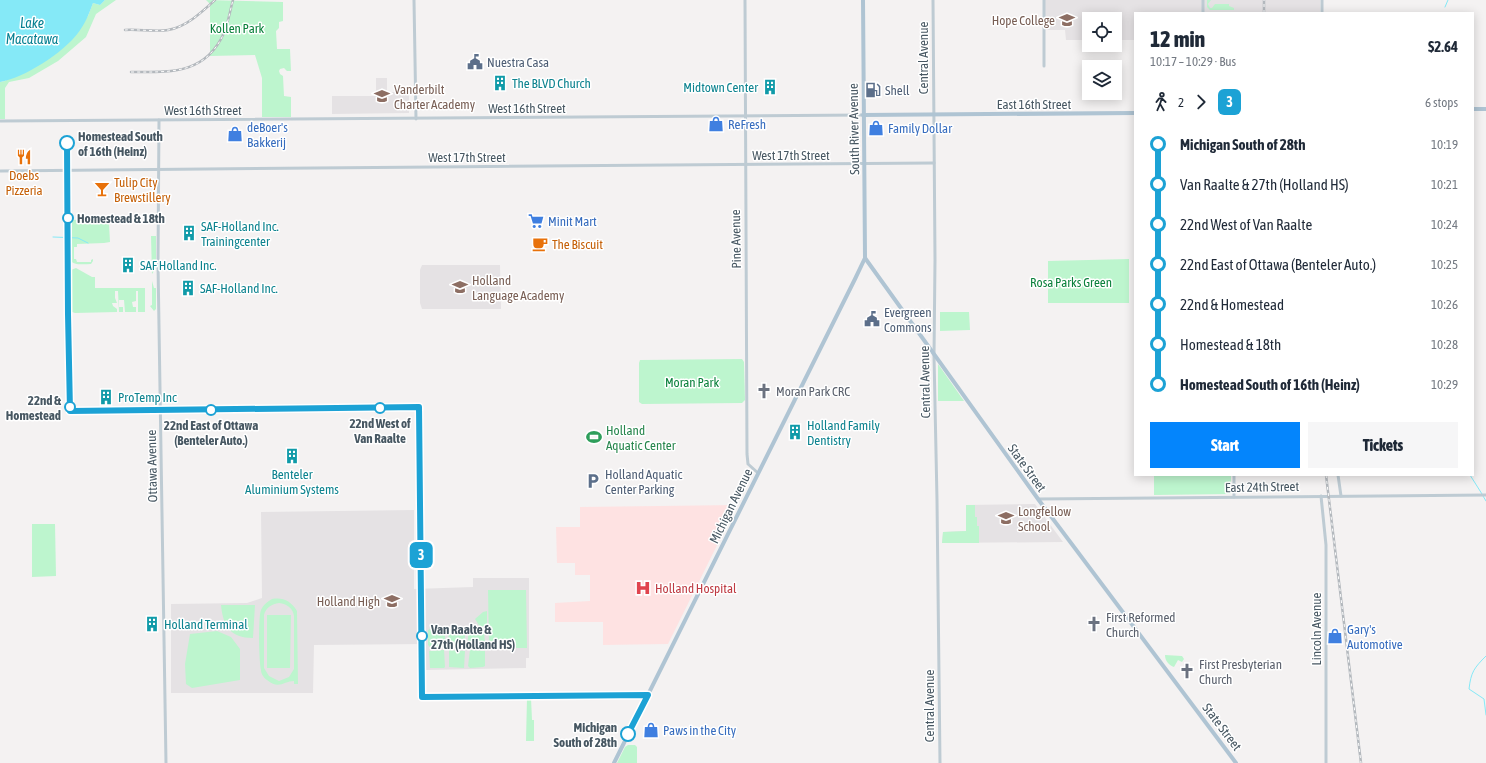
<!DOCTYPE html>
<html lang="en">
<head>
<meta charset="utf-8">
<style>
	:root { --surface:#fff; --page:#f6f6f7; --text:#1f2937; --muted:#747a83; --accent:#0485fc }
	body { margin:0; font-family:"Asap Condensed",sans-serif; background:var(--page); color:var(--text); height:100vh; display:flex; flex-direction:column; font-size:15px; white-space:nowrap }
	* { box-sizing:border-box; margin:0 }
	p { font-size:13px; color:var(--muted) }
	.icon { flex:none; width:22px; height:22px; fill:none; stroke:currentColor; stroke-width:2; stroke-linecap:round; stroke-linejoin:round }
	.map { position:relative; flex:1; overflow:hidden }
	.details { position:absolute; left:1134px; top:12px; width:340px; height:464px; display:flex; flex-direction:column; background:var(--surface); border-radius:0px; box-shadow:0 2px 10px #0003 }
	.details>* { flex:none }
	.badge { padding:0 8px; border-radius:6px; font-size:14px; line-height:26px }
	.controls { position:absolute; left:1082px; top:12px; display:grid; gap:8px }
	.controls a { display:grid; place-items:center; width:40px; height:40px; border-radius:0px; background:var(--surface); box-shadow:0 2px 10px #0003; font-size:20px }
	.map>.badge { position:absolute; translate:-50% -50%; box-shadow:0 0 0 2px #fff }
	.legs { display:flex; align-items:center; gap:6px; height:44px; padding:0 16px; font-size:13px }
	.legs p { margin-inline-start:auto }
	.headline { display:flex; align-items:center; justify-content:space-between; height:68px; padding:0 16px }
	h1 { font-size:22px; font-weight:800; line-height:30px }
	.cta { display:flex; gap:8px; margin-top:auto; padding:8px 16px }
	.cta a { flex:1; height:46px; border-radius:0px; background:var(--accent); color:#fff; font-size:16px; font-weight:800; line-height:46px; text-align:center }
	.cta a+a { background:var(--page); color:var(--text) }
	ul { padding:0 16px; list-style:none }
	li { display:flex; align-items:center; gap:14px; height:40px; font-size:15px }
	li i { display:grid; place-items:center; width:6px; height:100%; margin:0 5px; background:currentColor }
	li i::after { content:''; width:10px; height:10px; margin:-5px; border:3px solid; border-radius:50%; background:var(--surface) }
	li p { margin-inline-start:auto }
	li:first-child i { background:linear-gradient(#0000 50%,currentColor 0) }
	li:last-child i { background:linear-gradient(currentColor 50%,#0000 0) }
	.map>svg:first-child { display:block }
</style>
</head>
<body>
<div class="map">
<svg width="1486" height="763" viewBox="0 0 1486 763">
	<rect width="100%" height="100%" fill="#f4f2f2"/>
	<g fill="#e5e2e4">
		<polygon points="1044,0 1320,0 1320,13 1135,13 1135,40 1115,40 1115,19 1089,19 1089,40 1066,40 1065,30 1044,30"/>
		<polygon points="376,78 387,78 387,92 409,92 409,113 332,114 332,96 376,96"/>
		<polygon points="422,265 500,265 501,309 422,309 420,303 420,270"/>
		<polygon points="1035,504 1063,542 942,543 943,532 966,531 966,505"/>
		<polygon points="414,510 414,589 473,587 473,578 529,578 529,658 526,658 526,668 426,670 425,644 314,645 313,693 171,693 171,604 247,603 262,598 261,512"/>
	</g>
	<polygon fill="#fee2e2" points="737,505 668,644 603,645 603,622 555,622 555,603 590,601 590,575 575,575 575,563 557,563 556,527 580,527 580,507"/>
	<g fill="#bdf5ce" fill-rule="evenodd">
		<polygon points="105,0 116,0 96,14 86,37 58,61 29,78 9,82 5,88 5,119 0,119 0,82 5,81 88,16 93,3 100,5"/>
		<polygon points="206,0 283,2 283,21 279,22 279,28 276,31 277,49 290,49 291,71 287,71 284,68 280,69 279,71 280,74 283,76 284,96 291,97 291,117 262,117 262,78 255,55 210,56 210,4"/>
		<polygon points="1207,0 1211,0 1208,4 1210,8 1212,8 1215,4 1229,4 1229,6 1234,8 1234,10 1210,10 1207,7"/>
		<path d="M 105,219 L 110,220 L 113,222 L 110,222 L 109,224 L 110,242 L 104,243 L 77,244 L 77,247 L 74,247 L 74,259 L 76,259 L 77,262 L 91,262 L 91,260 L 93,259 L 93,261 L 91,264 C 84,264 74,266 70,260 L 69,220 Z"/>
		<polygon points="151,236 156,236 156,268 152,274"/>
		<polygon points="1129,259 1129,303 1048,303 1048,261"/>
		<polygon points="76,268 92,277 95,277 95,288 145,288 145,312 138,312 138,291 136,291 136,301 132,302 133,307 136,307 136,312 125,312 124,300 119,300 119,307 123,307 123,312 119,312 118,291 115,291 115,298 117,303 112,303 113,306 117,309 117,312 75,313 72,312 70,308 70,273 71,270"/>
		<polygon points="152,281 154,288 156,288 156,309 154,311 150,306 152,305"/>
		<polygon points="940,312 969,312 970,330 940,331"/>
		<polygon points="742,359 744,362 745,400 742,403 642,404 639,402 639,363 640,360"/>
		<polygon points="938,364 964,401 938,401"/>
		<polygon points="1154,475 1231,475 1231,494 1154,495"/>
		<polygon points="966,505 975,505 975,517 977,517 977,526 979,526 979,543 942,543 943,532 966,531"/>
		<polygon points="32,524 55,524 56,576 32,577"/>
		<polygon points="488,590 526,590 527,648 489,648"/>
		<path d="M 272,599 C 283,597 291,601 297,611 L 298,684 L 294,684 L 294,681 C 284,681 279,690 267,680 C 264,678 261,674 261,670 C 259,662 258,617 261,610 C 263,605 267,602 272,599 ZM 279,603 C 287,604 293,608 294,616 L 294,669 L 289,677 L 279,681 L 269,676 L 264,668 L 264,615 C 266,607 272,604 279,603 Z"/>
		<path d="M 221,605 L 255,605 L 253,638 C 230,638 223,626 221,605 Z"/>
		<polygon points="487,611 487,626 480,627 475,619 483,612"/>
		<polygon points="267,615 291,615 290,668 267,668"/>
		<polygon points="430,629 444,629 445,630 445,645 444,647 430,647 428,645 428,630"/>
		<polygon points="449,629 463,629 465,630 465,645 464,646 449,646 448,630"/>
		<polygon points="469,629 484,630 485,645 469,646 468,645 468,630"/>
		<polygon points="217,631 231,637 240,649 240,680 192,688 186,684 185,664 190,634"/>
		<polygon points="444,650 445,667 444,668 430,668 429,651"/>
		<polygon points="449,650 465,651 464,668 449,667"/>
		<polygon points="470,650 485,651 485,666 483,667 470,668 468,666"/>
		<path d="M 1165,655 L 1182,656 L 1184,659 L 1182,662 L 1178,660 L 1174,667 C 1169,665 1165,661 1165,655 Z"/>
		<polygon points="527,698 531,698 532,720 534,720 534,741 526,741"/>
		<polygon points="628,745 635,745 637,747 637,763 617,763 625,747"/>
	</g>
	<path fill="#85e9f7" d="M 0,0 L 105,0 L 100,5 L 93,3 C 89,14 85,24 78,33 C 63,53 24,78 0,82 Z"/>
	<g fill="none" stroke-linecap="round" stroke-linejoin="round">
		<g stroke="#85e9f7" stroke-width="1">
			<polyline points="1445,7 1448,0"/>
			<polyline points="53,237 78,238 88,243"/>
			<polyline points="1470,475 1482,494"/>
			<polyline points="1483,496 1486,501"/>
			<path d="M 1486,656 C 1474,668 1471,672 1469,689 L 1484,699 L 1486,715"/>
		</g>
		<g stroke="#becbd3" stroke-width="3">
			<polyline points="414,0 416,119"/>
			<polyline points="745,0 747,454 748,464 758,473"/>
			<polyline points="933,0 935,260 934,356 937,500 940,763"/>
			<polyline points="1044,0 1044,66"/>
			<polyline points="1203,0 1203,13"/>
			<polyline points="1322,0 1322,13"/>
			<polyline points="159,120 158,264 166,763"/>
			<polyline points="0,121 863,115"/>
			<path d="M 0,171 C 311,166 623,167 934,163"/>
			<polyline points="1234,475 1234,497"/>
			<polyline points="1338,475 1341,496"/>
			<polyline points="1321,496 1326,545 1326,763"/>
			<polyline points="1038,499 1486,495"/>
		</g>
		<g stroke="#afc4d3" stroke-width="4">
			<polyline points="1473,109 1486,109"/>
			<polyline points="863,115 1135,113"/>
			<polyline points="865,258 1038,499 1236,763"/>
			<polyline points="614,763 855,279 865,258 863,0"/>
		</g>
		<defs>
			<g id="rail">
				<polyline points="1264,13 1264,0"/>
				<path d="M 125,30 C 137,29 157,32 168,30 C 186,27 202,12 215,0"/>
				<path d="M 131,72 C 170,72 205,75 224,33 C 228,23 230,11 233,0"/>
				<polyline points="1326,475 1361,763"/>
			</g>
		</defs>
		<use href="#rail" stroke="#b3b8bd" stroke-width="2.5"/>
		<use href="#rail" stroke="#fff" stroke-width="1" stroke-dasharray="3" stroke-linecap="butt"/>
	</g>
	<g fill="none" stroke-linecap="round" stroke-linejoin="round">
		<defs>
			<polyline id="line-1" points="67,143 68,314 70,411 419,407 422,697 648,695 628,734"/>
		</defs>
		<use href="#line-1" stroke="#fff" stroke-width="9"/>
		<use href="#line-1" stroke="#1ca2d5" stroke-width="6"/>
	</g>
	<defs>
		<symbol id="university-bare" viewBox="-9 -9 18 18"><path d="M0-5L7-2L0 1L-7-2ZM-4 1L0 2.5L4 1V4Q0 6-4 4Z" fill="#8d6e63" stroke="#fff" stroke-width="2.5" paint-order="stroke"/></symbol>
		<symbol id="civic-bare" viewBox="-9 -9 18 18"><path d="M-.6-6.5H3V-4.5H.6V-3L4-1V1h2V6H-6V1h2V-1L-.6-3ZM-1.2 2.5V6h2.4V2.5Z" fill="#5c6f8a" stroke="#fff" stroke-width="2.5" paint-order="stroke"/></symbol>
		<symbol id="building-bare" viewBox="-9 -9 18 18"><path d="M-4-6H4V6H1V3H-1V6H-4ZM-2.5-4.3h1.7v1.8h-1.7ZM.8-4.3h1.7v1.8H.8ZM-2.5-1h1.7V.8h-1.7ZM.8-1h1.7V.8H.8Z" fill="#0f9aa8" stroke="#fff" stroke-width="2.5" paint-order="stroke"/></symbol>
		<symbol id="fuel-bare" viewBox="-9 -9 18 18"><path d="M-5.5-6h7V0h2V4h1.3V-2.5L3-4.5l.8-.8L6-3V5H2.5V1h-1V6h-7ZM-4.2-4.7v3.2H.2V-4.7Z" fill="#5c6f8a" stroke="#fff" stroke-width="2.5" paint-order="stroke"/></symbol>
		<symbol id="school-bare" viewBox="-9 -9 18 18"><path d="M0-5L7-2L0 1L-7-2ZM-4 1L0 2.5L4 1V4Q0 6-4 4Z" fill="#8d6e63" stroke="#fff" stroke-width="2.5" paint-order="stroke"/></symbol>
		<symbol id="shop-bare" viewBox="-9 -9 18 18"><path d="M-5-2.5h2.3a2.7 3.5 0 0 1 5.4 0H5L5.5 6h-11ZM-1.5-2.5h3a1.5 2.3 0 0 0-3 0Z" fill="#3f7fe0" stroke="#fff" stroke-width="2.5" paint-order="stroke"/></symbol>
		<symbol id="restaurant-bare" viewBox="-9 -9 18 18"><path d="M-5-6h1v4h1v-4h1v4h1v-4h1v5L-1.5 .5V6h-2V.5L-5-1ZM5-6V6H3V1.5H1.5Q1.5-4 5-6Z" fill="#e8710a" stroke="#fff" stroke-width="2.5" paint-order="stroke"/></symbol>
		<symbol id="bar-bare" viewBox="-9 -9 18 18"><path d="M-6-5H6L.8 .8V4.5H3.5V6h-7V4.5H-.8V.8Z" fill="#e8710a" stroke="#fff" stroke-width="2.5" paint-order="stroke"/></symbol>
		<symbol id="supermarket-bare" viewBox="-9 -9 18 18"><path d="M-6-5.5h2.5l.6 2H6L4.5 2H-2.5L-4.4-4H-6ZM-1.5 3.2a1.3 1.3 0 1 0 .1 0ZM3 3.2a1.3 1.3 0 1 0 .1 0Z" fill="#3f7fe0" stroke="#fff" stroke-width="2.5" paint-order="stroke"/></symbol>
		<symbol id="cafe-bare" viewBox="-9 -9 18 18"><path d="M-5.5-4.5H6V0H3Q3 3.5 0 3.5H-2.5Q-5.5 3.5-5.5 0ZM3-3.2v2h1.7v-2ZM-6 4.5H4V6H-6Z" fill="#e8710a" stroke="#fff" stroke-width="2.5" paint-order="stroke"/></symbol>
		<symbol id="church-bare" viewBox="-9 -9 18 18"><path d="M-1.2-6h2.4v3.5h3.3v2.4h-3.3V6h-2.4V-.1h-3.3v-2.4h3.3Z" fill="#6b7280" stroke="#fff" stroke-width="2.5" paint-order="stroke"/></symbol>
		<symbol id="stadium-bare" viewBox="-9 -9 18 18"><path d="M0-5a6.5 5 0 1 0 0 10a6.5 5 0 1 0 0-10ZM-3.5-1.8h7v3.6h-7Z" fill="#2e9e5b" stroke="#fff" stroke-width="2.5" paint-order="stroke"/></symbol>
		<symbol id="parking-bare" viewBox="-9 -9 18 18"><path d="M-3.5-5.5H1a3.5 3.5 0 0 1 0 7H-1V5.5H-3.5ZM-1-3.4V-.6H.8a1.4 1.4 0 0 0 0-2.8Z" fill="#5c6f8a" stroke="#fff" stroke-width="2.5" paint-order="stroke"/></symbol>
		<symbol id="hospital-bare" viewBox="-9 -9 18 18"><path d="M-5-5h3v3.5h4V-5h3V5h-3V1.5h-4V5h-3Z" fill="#e0444e" stroke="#fff" stroke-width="2.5" paint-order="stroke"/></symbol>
	</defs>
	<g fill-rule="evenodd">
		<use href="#university-bare" x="1056" y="9" width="22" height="22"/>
		<use href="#civic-bare" x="464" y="51" width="22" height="22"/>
		<use href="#building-bare" x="489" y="72" width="22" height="22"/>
		<use href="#building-bare" x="759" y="76" width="22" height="22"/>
		<use href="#fuel-bare" x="862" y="79" width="22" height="22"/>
		<use href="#school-bare" x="371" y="85" width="22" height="22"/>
		<use href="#shop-bare" x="705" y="113" width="22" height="22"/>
		<use href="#shop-bare" x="865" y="117" width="22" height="22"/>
		<use href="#shop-bare" x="224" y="123" width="22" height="22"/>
		<use href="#restaurant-bare" x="13" y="146" width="22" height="22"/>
		<use href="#bar-bare" x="91" y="178" width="22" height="22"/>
		<use href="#supermarket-bare" x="525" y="210" width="22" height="22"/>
		<use href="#building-bare" x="178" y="222" width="22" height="22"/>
		<use href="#cafe-bare" x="529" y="233" width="22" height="22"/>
		<use href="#building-bare" x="117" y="254" width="22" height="22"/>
		<use href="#school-bare" x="449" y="276" width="22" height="22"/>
		<use href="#building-bare" x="177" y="277" width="22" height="22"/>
		<use href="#civic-bare" x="861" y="308" width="22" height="22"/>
		<use href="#church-bare" x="753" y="380" width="22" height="22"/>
		<use href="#building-bare" x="95" y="386" width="22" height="22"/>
		<use href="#building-bare" x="784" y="421" width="22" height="22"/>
		<use href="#stadium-bare" x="583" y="426" width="22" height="22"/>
		<use href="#building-bare" x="281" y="445" width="22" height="22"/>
		<use href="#parking-bare" x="582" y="470" width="22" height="22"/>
		<use href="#school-bare" x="995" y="507" width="22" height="22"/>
		<use href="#hospital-bare" x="632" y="577" width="22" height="22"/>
		<use href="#school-bare" x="381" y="590" width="22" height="22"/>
		<use href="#building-bare" x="141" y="613" width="22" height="22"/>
		<use href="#church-bare" x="1083" y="613" width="22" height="22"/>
		<use href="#shop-bare" x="1324" y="625" width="22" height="22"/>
		<use href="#church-bare" x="1176" y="660" width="22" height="22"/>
		<use href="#shop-bare" x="640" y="719" width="22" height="22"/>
	</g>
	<g fill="#fff" stroke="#1ca2d5" stroke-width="2">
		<circle cx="67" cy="143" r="7"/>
		<circle cx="68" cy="218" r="5"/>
		<circle cx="70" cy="407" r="5"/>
		<circle cx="380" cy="408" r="5"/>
		<circle cx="211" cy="410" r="5"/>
		<circle cx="422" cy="636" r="5"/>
		<circle cx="628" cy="734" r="7"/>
	</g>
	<g text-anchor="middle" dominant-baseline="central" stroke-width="3" stroke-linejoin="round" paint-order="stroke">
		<g font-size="13" fill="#785e54" stroke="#fff" text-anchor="start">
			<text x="1055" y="20" text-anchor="end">Hope College</text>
			<text x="394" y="89">Vanderbilt<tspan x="394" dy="15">Charter Academy</tspan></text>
			<text x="472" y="280">Holland<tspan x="472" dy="15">Language Academy</tspan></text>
			<text x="1018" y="511">Longfellow<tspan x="1018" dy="15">School</tspan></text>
			<text x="380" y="601" text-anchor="end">Holland High</text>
		</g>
		<g font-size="13" fill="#0c823d" stroke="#fff">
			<text x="237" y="28">Kollen Park</text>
			<text x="1071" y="282">Rosa Parks Green</text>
			<text x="692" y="382">Moran Park</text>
		</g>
		<g font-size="13" fill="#475762" stroke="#fff">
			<text transform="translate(923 58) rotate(-90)">Central Avenue</text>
			<text x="1034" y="104">East 16th Street</text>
			<text x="527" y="108">West 16th Street</text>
			<text x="203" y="110">West 16th Street</text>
			<text transform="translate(854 129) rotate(-91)">South River Avenue</text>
			<text x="791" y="155">West 17th Street</text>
			<text x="467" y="157">West 17th Street</text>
			<text transform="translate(736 239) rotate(-91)">Pine Avenue</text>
			<text transform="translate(925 382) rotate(-91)">Central Avenue</text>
			<text transform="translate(152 466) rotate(-91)">Ottawa Avenue</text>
			<text transform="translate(1027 468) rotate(54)">State Street</text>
			<text transform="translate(1262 487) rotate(-1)">East 24th Street</text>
			<text transform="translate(731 506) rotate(-64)">Michigan Avenue</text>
			<text transform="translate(1316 629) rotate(-90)">Lincoln Avenue</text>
			<text transform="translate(929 706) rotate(-90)">Central Avenue</text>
			<text transform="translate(1222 727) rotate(53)">State Street</text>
		</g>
		<g font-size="13" fill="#4e5e75" stroke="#fff" text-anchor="start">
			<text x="487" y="62">Nuestra Casa</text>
			<text x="885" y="90">Shell</text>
			<text x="884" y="312">Evergreen<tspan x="884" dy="15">Commons</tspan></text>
			<text x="605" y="474">Holland Aquatic<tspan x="605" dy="15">Center Parking</tspan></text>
		</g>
		<g font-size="13" fill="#0d838f" stroke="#fff" text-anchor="start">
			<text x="512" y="83">The BLVD Church</text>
			<text x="758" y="87" text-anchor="end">Midtown Center</text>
			<text x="201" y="226">SAF-Holland Inc.<tspan x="201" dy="15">Trainingcenter</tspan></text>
			<text x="140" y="265">SAF Holland Inc.</text>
			<text x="200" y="288">SAF-Holland Inc.</text>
			<text x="118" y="397">ProTemp Inc</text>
			<text x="807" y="425">Holland Family<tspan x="807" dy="15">Dentistry</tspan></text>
			<text x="292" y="474" text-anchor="middle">Benteler<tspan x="292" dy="15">Aluminium Systems</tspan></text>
			<text x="164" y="624">Holland Terminal</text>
		</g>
		<g font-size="13" fill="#366cbe" stroke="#fff" text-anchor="start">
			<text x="728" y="124">ReFresh</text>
			<text x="247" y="127">deBoer's<tspan x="247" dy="15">Bakkerij</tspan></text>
			<text x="888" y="128">Family Dollar</text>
			<text x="548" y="221">Minit Mart</text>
			<text x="1347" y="629">Gary's<tspan x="1347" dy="15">Automotive</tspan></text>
			<text x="663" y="730">Paws in the City</text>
		</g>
		<g font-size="13" font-weight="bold" fill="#475762" stroke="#fff" text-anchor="start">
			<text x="78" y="136">Homestead South<tspan x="78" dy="15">of 16th (Heinz)</tspan></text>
			<text x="77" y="218">Homestead &amp; 18th</text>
			<text x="61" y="400" text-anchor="end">22nd &amp;<tspan x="61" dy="15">Homestead</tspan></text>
			<text x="380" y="423" text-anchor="middle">22nd West of<tspan x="380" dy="15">Van Raalte</tspan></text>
			<text x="211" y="425" text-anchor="middle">22nd East of Ottawa<tspan x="211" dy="15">(Benteler Auto.)</tspan></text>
			<text x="431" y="629">Van Raalte &amp;<tspan x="431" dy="15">27th (Holland HS)</tspan></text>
			<text x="617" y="727" text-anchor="end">Michigan<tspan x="617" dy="15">South of 28th</tspan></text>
		</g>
		<g font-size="13" fill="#c56008" stroke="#fff" text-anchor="start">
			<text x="24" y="175" text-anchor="middle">Doebs<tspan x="24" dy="15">Pizzeria</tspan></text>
			<text x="114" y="182">Tulip City<tspan x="114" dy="15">Brewstillery</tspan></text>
			<text x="552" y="244">The Biscuit</text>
		</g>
		<g font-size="13" fill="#5b616d" stroke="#fff" text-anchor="start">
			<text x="776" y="391">Moran Park CRC</text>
			<text x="1106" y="617">First Reformed<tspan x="1106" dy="15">Church</tspan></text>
			<text x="1199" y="664">First Presbyterian<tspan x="1199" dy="15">Church</tspan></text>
		</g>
		<g font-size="13" fill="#27864d" stroke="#fff" text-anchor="start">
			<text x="606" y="430">Holland<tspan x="606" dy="15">Aquatic Center</tspan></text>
		</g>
		<g font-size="13" fill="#be3a42" stroke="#fff" text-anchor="start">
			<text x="655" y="588">Holland Hospital</text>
		</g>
		<g font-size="14" font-style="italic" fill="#047f91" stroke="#fff">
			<text x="32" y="23">Lake<tspan x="32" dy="16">Macatawa</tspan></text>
		</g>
	</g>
</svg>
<div class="controls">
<a><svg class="icon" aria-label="locate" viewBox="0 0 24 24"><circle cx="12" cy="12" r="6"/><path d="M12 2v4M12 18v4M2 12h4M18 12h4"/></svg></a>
<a><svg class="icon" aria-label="layers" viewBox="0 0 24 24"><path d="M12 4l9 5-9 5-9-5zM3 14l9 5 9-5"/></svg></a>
</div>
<b class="badge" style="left:421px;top:555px;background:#1ca2d5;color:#fff">3</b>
<section class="details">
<div class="headline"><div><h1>12 min</h1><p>10:17 – 10:29 · Bus</p></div><b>$2.64</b></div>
<div class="legs"><svg class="icon" aria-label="walk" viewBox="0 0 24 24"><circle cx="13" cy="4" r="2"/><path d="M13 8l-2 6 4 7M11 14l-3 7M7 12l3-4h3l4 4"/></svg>2<svg class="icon" aria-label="forward" viewBox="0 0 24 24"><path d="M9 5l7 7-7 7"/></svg><b class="badge" style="background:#1ca2d5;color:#fff">3</b><p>6 stops</p></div>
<ul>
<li><i style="color:#1ca2d5"></i><b>Michigan South of 28th</b><p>10:19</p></li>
<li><i style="color:#1ca2d5"></i><span>Van Raalte &amp; 27th (Holland HS)</span><p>10:21</p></li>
<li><i style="color:#1ca2d5"></i><span>22nd West of Van Raalte</span><p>10:24</p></li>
<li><i style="color:#1ca2d5"></i><span>22nd East of Ottawa (Benteler Auto.)</span><p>10:25</p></li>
<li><i style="color:#1ca2d5"></i><span>22nd &amp; Homestead</span><p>10:26</p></li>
<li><i style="color:#1ca2d5"></i><span>Homestead &amp; 18th</span><p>10:28</p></li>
<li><i style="color:#1ca2d5"></i><b>Homestead South of 16th (Heinz)</b><p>10:29</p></li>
</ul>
<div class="cta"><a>Start</a><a>Tickets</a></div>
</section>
</div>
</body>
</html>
